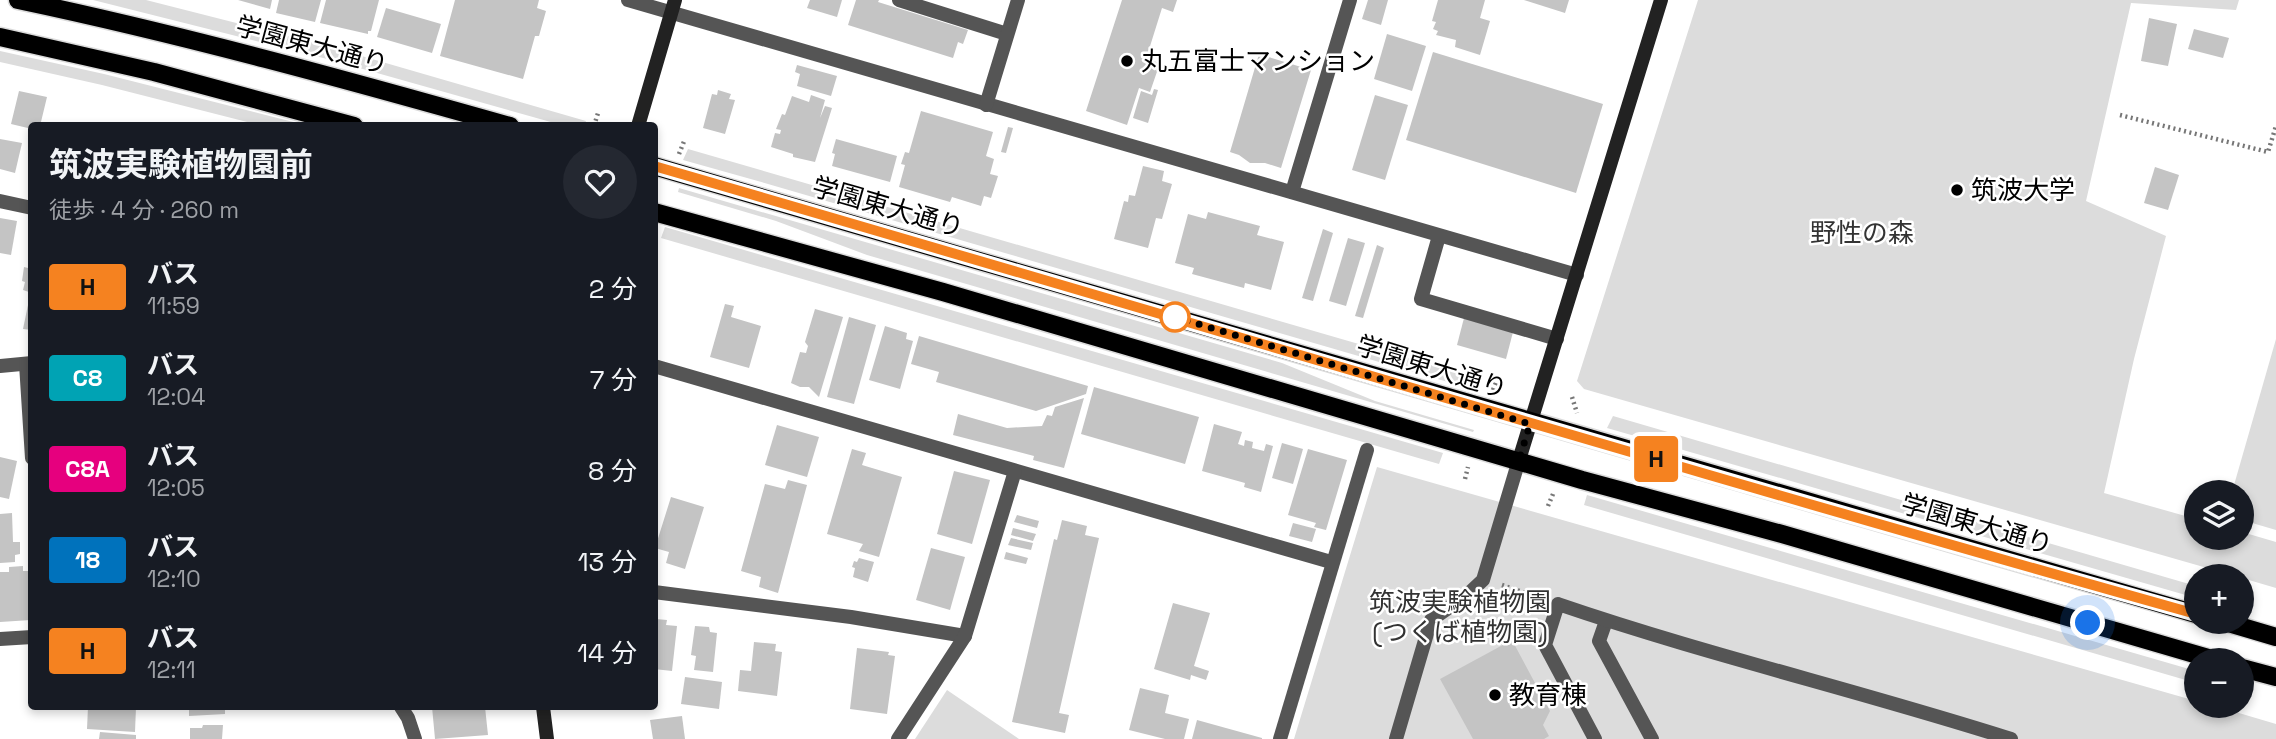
<!DOCTYPE html>
<html lang="ja">
<head>
<meta charset="utf-8">
<style>
	:root { --surface:#171b24; --page:#242831; --text:#f1f3f6; --muted:#9ea1a6 }
	body { margin:0; font-family:"Space Grotesk","Noto Sans JP",sans-serif; background:var(--page); color:var(--text); height:100vh; display:flex; flex-direction:column; font-size:26px; white-space:nowrap }
	* { box-sizing:border-box; margin:0 }
	p { font-size:23px; color:var(--muted) }
	.icon { flex:none; width:38px; height:38px; fill:none; stroke:currentColor; stroke-width:2; stroke-linecap:round; stroke-linejoin:round }
	.map { position:relative; flex:1; overflow:hidden }
	.details { position:absolute; left:28px; top:122px; width:630px; height:588px; display:flex; flex-direction:column; background:var(--surface); border-radius:7px; box-shadow:0 4px 10px #0003 }
	.details>* { flex:none }
	.badge { padding:0 14px; border-radius:5px; font-size:24px; line-height:46px }
	.tools { position:absolute; left:2184px; top:480px; display:grid; gap:14px }
	.tools a { display:grid; place-items:center; width:70px; height:70px; border-radius:50%; background:var(--surface); box-shadow:0 4px 10px #0003; font-size:35px }
	.you { position:absolute; width:35px; height:35px; margin:-18px; border:5px solid #fff; border-radius:50%; background:#1a73e8; box-shadow:0 0 0 10px #1a73e833 }
	.map>.badge { position:absolute; translate:-50% -50%; box-shadow:0 0 0 4px #fff }
	.round { display:grid; place-items:center; flex:none; width:74px; height:74px; border-radius:37px; background:var(--page) }
	.headline { display:flex; align-items:center; justify-content:space-between; height:119px; padding:0 21px }
	h1 { font-size:33px; font-weight:700; line-height:52px }
	ul { padding:0; list-style:none }
	li { display:flex; align-items:center; gap:21px; height:91px; padding:0 21px }
	li div { flex:1 }
	li b { display:block; font-size:26px }
	li em { font-style:normal }
	li .badge { min-width:77px; font-weight:700; text-align:center }
	.map>svg:first-child { display:block }
</style>
</head>
<body>
<div class="map">
<svg width="2276" height="739" viewBox="0 0 2276 739">
	<rect width="100%" height="100%" fill="#fff"/>
	<g fill="#dcdcdc">
		<polygon points="93,0 146,0 334,48 586,121 584,126 565,126 331,60"/>
		<polygon points="1698,0 2239,0 2236,10 2131,3 2086,201 2166,236 2134,359 2104,493 2196,519 2196,537 2242,537 2242,532 2276,542 2276,588 2242,578 2242,576 2235,576 1584,389 1577,381"/>
		<polygon points="0,51 104,74 309,126 263,126 102,85 0,62"/>
		<polygon points="688,149 1469,376 1465,387 768,184 683,160"/>
		<polygon points="679,188 1282,363 1375,401 1474,430 1473,432 867,255 776,221 678,192"/>
		<polygon points="665,227 1443,453 1439,464 661,238"/>
		<polygon points="2276,339 2276,530 2242,520 2242,492 2232,492"/>
		<polygon points="1613,416 2196,586 2196,598 1607,428"/>
		<polygon points="1377,467 2196,701 2196,705 2212,705 2276,724 2276,739 1294,739"/>
		<polygon points="1587,495 2196,671 2196,683 1584,505"/>
		<polygon points="947,690 1019,739 915,739"/>
	</g>
	<g fill="#c4c4c4">
		<polygon points="238,0 272,0 270,9"/>
		<polygon points="279,0 321,0 315,22 276,13"/>
		<polygon points="326,0 379,0 371,31 368,31 368,34 320,23"/>
		<polygon points="455,0 539,0 537,8 546,11 539,36 535,36 523,79 440,56"/>
		<polygon points="810,0 842,0 837,17 807,8"/>
		<polygon points="856,0 879,0 878,2 968,30 963,44 958,42 953,58 848,25"/>
		<polygon points="1122,0 1177,0 1173,12 1162,8 1146,59 1160,63 1150,92 1139,88 1127,125 1086,111"/>
		<polygon points="1368,0 1388,0 1381,25 1362,19"/>
		<polygon points="1438,0 1485,0 1480,18 1490,21 1480,55 1455,47 1456,40 1436,35 1438,31 1433,29 1436,22 1432,21"/>
		<polygon points="1524,0 1569,0 1565,13"/>
		<polygon points="386,8 441,24 432,53 377,37"/>
		<polygon points="2149,18 2177,24 2168,66 2141,61"/>
		<polygon points="2194,29 2229,38 2223,58 2188,49"/>
		<polygon points="1387,34 1426,46 1412,91 1374,79"/>
		<polygon points="1433,52 1603,104 1576,193 1406,140"/>
		<polygon points="1259,54 1311,70 1281,168 1265,163 1250,163 1239,155 1230,152"/>
		<polygon points="797,65 837,76 831,96 797,86 800,74 795,72"/>
		<polygon points="1154,89 1158,90 1148,123 1133,118 1141,91 1152,95"/>
		<polygon points="718,90 731,94 729,99 735,100 725,134 703,128 712,94 717,95"/>
		<polygon points="19,91 47,97 40,126 32,126 32,129 11,124"/>
		<polygon points="811,95 825,100 820,118 825,106 832,108 815,162 793,157 793,154 771,147 775,133 780,134 781,130 776,129 782,114 785,115 792,96 809,102"/>
		<polygon points="1375,95 1408,105 1385,180 1352,170"/>
		<polygon points="921,111 993,132 986,156 994,159 990,174 998,176 991,198 984,196 981,206 952,197 950,202 899,187 905,165 901,164 905,152 909,153"/>
		<polygon points="1008,127 1013,128 1006,153 1001,152"/>
		<polygon points="0,139 22,143 15,173 0,169"/>
		<polygon points="836,139 897,156 890,182 832,166 835,154 832,153"/>
		<polygon points="1143,166 1164,171 1162,181 1172,184 1162,219 1156,218 1148,248 1114,239 1124,201 1128,202 1129,195 1135,196"/>
		<polygon points="2155,167 2179,175 2168,210 2144,203"/>
		<polygon points="1208,212 1260,226 1257,235 1284,242 1271,290 1245,283 1244,288 1192,274 1194,268 1175,263 1188,214 1206,219"/>
		<polygon points="0,218 17,221 11,255 0,253"/>
		<polygon points="1323,229 1333,233 1313,301 1302,298"/>
		<polygon points="1348,238 1365,243 1346,306 1329,301"/>
		<polygon points="1377,245 1384,248 1363,318 1355,316"/>
		<polygon points="24,267 32,269 32,293 23,290 25,282 22,281"/>
		<polygon points="725,304 734,306 731,317 761,326 749,368 710,357"/>
		<polygon points="28,305 32,306 32,330 23,329"/>
		<polygon points="815,309 843,317 819,397 809,387 800,387 791,383 800,352 806,353 808,346 805,342"/>
		<polygon points="849,317 876,325 854,404 827,397"/>
		<polygon points="1464,318 1513,332 1506,359 1457,345"/>
		<polygon points="885,326 907,333 906,339 913,341 900,389 869,380"/>
		<polygon points="919,336 1088,386 1086,394 1036,411 936,382 939,372 911,364"/>
		<polygon points="1094,387 1199,417 1185,464 1081,434"/>
		<polygon points="1084,398 1064,468 1033,460 1034,456 953,435 958,414 1007,428 1042,426 1047,415 1052,416 1055,407"/>
		<polygon points="1214,424 1242,432 1238,444 1244,446 1245,440 1253,442 1252,448 1264,451 1266,444 1273,446 1261,492 1244,487 1245,483 1202,471"/>
		<polygon points="777,425 819,437 807,477 765,465"/>
		<polygon points="1282,443 1303,449 1293,484 1272,478"/>
		<polygon points="852,449 866,453 862,465 902,477 879,557 859,551 863,544 827,534"/>
		<polygon points="1308,449 1347,460 1326,530 1314,527 1316,523 1288,515"/>
		<polygon points="0,457 17,461 9,499 0,497"/>
		<polygon points="954,471 990,480 972,544 937,534"/>
		<polygon points="788,480 807,485 778,593 759,587 761,577 741,571 765,484 785,489"/>
		<polygon points="671,497 704,507 685,569 666,563 669,552 655,548"/>
		<polygon points="12,513 13,542 20,542 20,554 15,555 15,562 0,563 0,514"/>
		<polygon points="1017,515 1039,521 1037,528 1014,522"/>
		<polygon points="1062,520 1087,526 1085,535 1099,538 1059,713 1069,715 1065,733 1012,722 1054,539 1057,540"/>
		<polygon points="1293,523 1316,529 1312,542 1289,536"/>
		<polygon points="1013,528 1036,534 1033,541 1011,535"/>
		<polygon points="1011,538 1033,543 1031,550 1008,545"/>
		<polygon points="931,548 965,557 950,610 916,600"/>
		<polygon points="1006,552 1028,558 1026,564 1004,559"/>
		<polygon points="859,558 874,562 868,582 853,577 855,568 852,567 854,561 857,562"/>
		<polygon points="23,566 23,571 28,571 31,620 0,622 0,572 9,572 9,567"/>
		<polygon points="1173,603 1210,613 1194,666 1209,671 1206,680 1191,675 1190,680 1154,669"/>
		<polygon points="656,619 667,620 666,625 677,626 672,671 654,669"/>
		<polygon points="695,626 709,627 710,632 717,633 713,672 694,670 696,656 691,655"/>
		<polygon points="1512,640 1550,711 1543,725 1549,736 1544,739 1473,739 1440,679"/>
		<polygon points="754,642 776,644 775,651 782,652 777,696 738,691 740,670 751,671"/>
		<polygon points="857,648 889,652 888,655 895,656 887,714 850,709"/>
		<polygon points="685,677 722,682 719,709 681,704"/>
		<polygon points="1140,688 1169,695 1165,713 1189,719 1184,739 1165,739 1129,730"/>
		<polygon points="88,707 136,707 135,732 87,729"/>
		<polygon points="189,707 225,707 225,714 189,716"/>
		<polygon points="432,707 485,707 488,735 435,739"/>
		<polygon points="682,716 685,739 653,739 650,720"/>
		<polygon points="1197,720 1262,738 1262,739 1192,739"/>
		<polygon points="203,725 223,725 222,739 190,739 190,728 202,728"/>
		<polygon points="100,732 136,735 136,739 99,739"/>
	</g>
	<g fill="none" stroke-linecap="round" stroke-linejoin="round">
		<defs>
			<g id="primary">
				<path d="M 18,0 C 184,35 347,80 510,126"/>
				<polyline points="0,37 154,72 354,126"/>
				<path d="M 654,166 C 1168,316 1682,467 2196,614"/>
				<polyline points="654,212 943,292 1582,480 1782,534 2215,660"/>
				<polyline points="2222,621 2276,637"/>
				<polyline points="2242,668 2276,677"/>
			</g>
		</defs>
		<use href="#primary" stroke="#dbdbdb" stroke-width="21"/>
		<g stroke="#777" stroke-width="4.5" stroke-dasharray="2 3.5" stroke-linecap="butt">
			<polyline points="2120,115 2268,152 2276,126"/>
			<polyline points="594,126 598,113"/>
			<polyline points="679,154 685,139"/>
			<polyline points="1493,390 1499,375"/>
			<polyline points="1572,397 1577,413"/>
			<polyline points="1465,479 1468,467"/>
			<polyline points="1548,506 1553,494"/>
			<polyline points="1502,585 1540,598"/>
		</g>
		<g stroke="#555" stroke-width="14">
			<polyline points="899,0 1007,34"/>
			<polyline points="1439,236 1421,299 1557,339"/>
			<polyline points="26,364 32,458"/>
			<polyline points="1606,621 1599,641 1652,739"/>
			<polyline points="1396,739 1431,620 1467,595 1483,580 1519,460"/>
			<path d="M 1595,739 L 1545,645 L 1558,604 C 1707,655 1861,691 2011,739"/>
		</g>
		<g stroke="#555" stroke-width="14">
			<polyline points="628,0 1577,275"/>
			<polyline points="986,105 1018,0"/>
			<polyline points="1292,192 1350,0"/>
			<polyline points="0,201 32,208"/>
			<polyline points="0,366 32,363"/>
			<polyline points="654,366 1331,562"/>
			<polyline points="654,592 851,617 965,636"/>
			<polyline points="0,639 32,637"/>
			<polyline points="401,707 408,718 415,739"/>
			<polyline points="898,739 965,636 1015,471"/>
			<polyline points="1280,739 1367,450"/>
		</g>
		<g stroke="#222" stroke-width="14">
			<polyline points="638,126 675,0"/>
			<polyline points="1519,460 1661,0"/>
			<polyline points="543,707 547,739"/>
		</g>
		<use href="#primary" stroke="#000" stroke-width="18"/>
	</g>
	<g fill="none" stroke-linecap="round" stroke-linejoin="round">
		<defs>
			<path id="line" d="M 654,166 C 1169,315 1681,470 2196,614"/>
		</defs>
		<use href="#line" stroke="#fff" stroke-width="16"/>
		<use href="#line" stroke="#f58220" stroke-width="10"/>
		<polyline stroke="#000" stroke-width="7" stroke-dasharray="0 12.6" points="1175,317 1530,424 1519,460 2088,623"/>
	</g>
	<g fill="#000" stroke="#fff" stroke-width="2.5">
		<circle cx="1127" cy="61" r="7"/>
		<circle cx="1957" cy="190" r="7"/>
		<circle cx="1495" cy="695" r="7"/>
	</g>
	<circle fill="#fff" stroke="#f58220" stroke-width="3.5" cx="1175" cy="317" r="14"/>
	<g text-anchor="middle" dominant-baseline="central" stroke-width="5" stroke-linejoin="round" paint-order="stroke">
		<g font-size="26" fill="#000" stroke="#fff">
			<text transform="translate(312 45) rotate(15)">学園東大通り</text>
			<text transform="translate(888 207) rotate(16)">学園東大通り</text>
			<text transform="translate(1432 367) rotate(17)">学園東大通り</text>
			<text transform="translate(1977 524) rotate(16)">学園東大通り</text>
		</g>
		<g font-size="26" fill="#000" stroke="#fff" text-anchor="start">
			<text x="1141" y="61">丸五富士マンション</text>
			<text x="1971" y="190">筑波大学</text>
			<text x="1509" y="695">教育棟</text>
		</g>
		<g font-size="26" fill="#333" stroke="#fff">
			<text x="1862" y="233">野性の森</text>
			<text x="1460" y="602">筑波実験植物園<tspan x="1460" dy="30">(つくば植物園)</tspan></text>
		</g>
	</g>
</svg>
<div class="tools">
<a><svg class="icon" aria-label="layers" viewBox="0 0 24 24"><path d="M12 4l9 5-9 5-9-5zM3 14l9 5 9-5"/></svg></a>
<a>+</a>
<a>−</a>
</div>
<div class="you" style="left:2088px;top:623px"></div>
<b class="badge" style="left:1656px;top:459px;background:#f58220;color:#111">H</b>
<section class="details">
<div class="headline"><div><h1>筑波実験植物園前</h1><p>徒歩 · 4 分 · 260 m</p></div><a class="round"><svg class="icon" aria-label="heart" viewBox="0 0 24 24"><path d="M12 20l-8-8c-3-5 5-10 8-4 3-6 11-1 8 4z"/></svg></a></div>
<ul>
<li><span class="badge" style="background:#f58220;color:#111">H</span><div><b>バス</b><p>11:59</p></div><em>2 分</em></li>
<li><span class="badge" style="background:#00a3b4;color:#fff">C8</span><div><b>バス</b><p>12:04</p></div><em>7 分</em></li>
<li><span class="badge" style="background:#e6007e;color:#fff">C8A</span><div><b>バス</b><p>12:05</p></div><em>8 分</em></li>
<li><span class="badge" style="background:#0072bc;color:#fff">18</span><div><b>バス</b><p>12:10</p></div><em>13 分</em></li>
<li><span class="badge" style="background:#f58220;color:#111">H</span><div><b>バス</b><p>12:11</p></div><em>14 分</em></li>
</ul>
</section>
</div>
</body>
</html>
